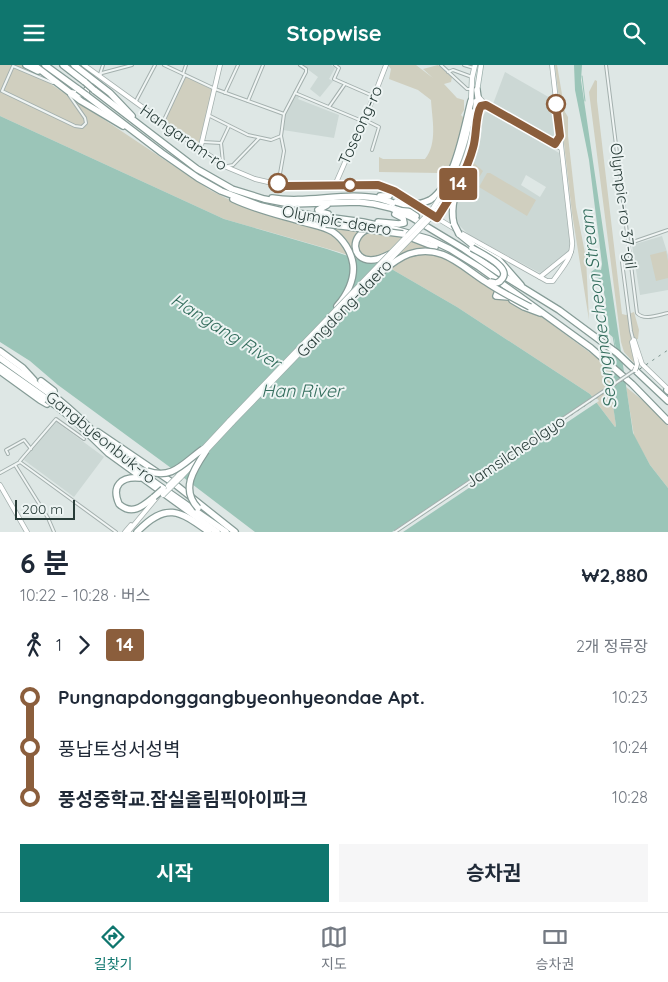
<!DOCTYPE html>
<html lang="ko">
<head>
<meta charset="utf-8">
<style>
	:root { --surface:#fff; --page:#f6f6f7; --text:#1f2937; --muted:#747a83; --line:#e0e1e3; --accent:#0f766e }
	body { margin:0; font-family:Quicksand,"Noto Sans KR",sans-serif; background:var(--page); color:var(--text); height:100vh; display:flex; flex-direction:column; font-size:19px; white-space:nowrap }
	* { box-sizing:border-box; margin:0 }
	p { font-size:16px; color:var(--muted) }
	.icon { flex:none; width:28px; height:28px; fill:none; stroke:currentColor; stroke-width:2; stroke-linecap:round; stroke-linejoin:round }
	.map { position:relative; height:467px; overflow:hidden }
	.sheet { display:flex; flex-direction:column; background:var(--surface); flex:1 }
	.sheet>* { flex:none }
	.badge { padding:0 10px; border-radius:4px; font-size:18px; line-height:32px }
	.scale { position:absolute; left:15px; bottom:12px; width:60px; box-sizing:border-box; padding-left:5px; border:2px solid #283c38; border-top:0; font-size:14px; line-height:18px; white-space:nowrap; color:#283c38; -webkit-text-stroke:4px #edf4f3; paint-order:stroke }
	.map>.badge { position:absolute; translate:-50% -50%; box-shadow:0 0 0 2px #fff }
	.legs { display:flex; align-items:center; gap:8px; height:55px; padding:0 20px; font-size:16px }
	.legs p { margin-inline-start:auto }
	.head { display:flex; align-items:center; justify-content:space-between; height:85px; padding:0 20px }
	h1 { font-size:28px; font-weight:700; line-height:38px }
	.action { display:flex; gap:10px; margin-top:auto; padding:10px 20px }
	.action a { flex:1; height:58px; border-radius:0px; background:var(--accent); color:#fff; font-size:20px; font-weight:700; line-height:58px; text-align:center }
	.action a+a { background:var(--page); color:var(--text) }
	ul { padding:0 20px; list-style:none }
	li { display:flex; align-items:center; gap:18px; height:50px; font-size:19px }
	li i { display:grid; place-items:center; width:8px; height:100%; margin:0 6px; background:currentColor }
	li i::after { content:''; width:12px; height:12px; margin:-6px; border:4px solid; border-radius:50%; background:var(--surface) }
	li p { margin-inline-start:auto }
	li:first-child i { background:linear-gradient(#0000 50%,currentColor 0) }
	li:last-child i { background:linear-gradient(currentColor 50%,#0000 0) }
	header { display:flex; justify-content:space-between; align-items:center; height:65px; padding:0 20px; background:var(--accent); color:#fff; font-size:22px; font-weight:700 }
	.tab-bar { display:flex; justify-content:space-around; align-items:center; height:70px; border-top:1px solid var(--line); background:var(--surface); font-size:14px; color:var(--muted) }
	.tab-bar a { display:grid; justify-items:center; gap:2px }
	.tab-bar .on { color:var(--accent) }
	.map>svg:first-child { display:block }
</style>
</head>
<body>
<header><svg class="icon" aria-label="menu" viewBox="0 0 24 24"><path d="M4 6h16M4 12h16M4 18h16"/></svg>Stopwise<svg class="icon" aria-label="search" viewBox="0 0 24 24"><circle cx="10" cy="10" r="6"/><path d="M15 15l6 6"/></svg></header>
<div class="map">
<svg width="668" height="467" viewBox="0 0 668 467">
	<rect width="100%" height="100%" fill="#dee7e5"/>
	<g fill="#ccd8d5" fill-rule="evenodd">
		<polygon points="302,0 331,0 335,3 329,14 333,16 320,32 310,24 318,12"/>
		<polygon points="505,7 552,34 557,71 555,75 493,39"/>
		<polygon points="296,29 300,30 298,34 339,50 334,73 283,65 285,49"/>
		<path d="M 486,47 L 493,48 L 559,88 L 571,184 L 540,208 L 469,170 L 459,160 L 456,148 L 456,136 L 475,87 L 481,71 L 483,50 ZM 526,110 L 546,122 L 540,132 L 521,120 Z"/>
		<polygon points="662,171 668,190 668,225 640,230 632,180"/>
		<polygon points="55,356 104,392 74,432 24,395"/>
	</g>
	<g fill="#d0cfbf">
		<polygon points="0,0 22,0 210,125 228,134 244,141 306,157 399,171 435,183 503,224 531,244 612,304 610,316 616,361 615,362 590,329 457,242 388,202 378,198 366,197 339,187 224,154 0,51"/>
		<path d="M 388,0 L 416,0 L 433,13 L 423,4 L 438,0 L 452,12 L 451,17 L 444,19 L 457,33 L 464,35 L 464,45 L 461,50 L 465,54 L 460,78 L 448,104 L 445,103 L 443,100 L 439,108 L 379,107 L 379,92 L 383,94 L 425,94 C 438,78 432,54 431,35 L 418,25 L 389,14 L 391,4 Z"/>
		<polygon points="555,0 557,0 565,47 568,52 568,71 576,142 586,193 589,255 572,148"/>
		<polygon points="185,11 213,25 198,81 164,56"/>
		<polygon points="595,15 597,16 597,36 622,249 626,250 634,247 639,265 638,274 631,275 635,299 624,287 621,277 589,27"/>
		<polygon points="474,98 483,106 475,119 471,117 461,130 459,129 471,99"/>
		<polygon points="487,108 490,108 536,135 527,151 479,122"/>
		<polygon points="666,186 668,196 668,213 656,216 650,190"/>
		<polygon points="626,322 646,338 668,361 668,423 650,400 634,371"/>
	</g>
	<polygon fill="#9bc5b8" points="574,0 582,0 581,15 633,368 650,400 668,423 668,467 255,467 167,400 58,320 30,296 0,277 0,51 224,154 327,184 366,197 378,198 388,202 457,242 590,329 615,362 616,361 610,319 612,292 616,284 614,273 609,269 608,254 601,243 605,243 606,240 602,215 592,211 591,207 595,204 601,205 602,199 589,95 575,25"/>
	<polygon fill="#dee7e5" points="595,331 599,336 403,467 392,467"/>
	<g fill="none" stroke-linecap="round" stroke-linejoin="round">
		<g stroke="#9bc5b8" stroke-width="1">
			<polyline points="582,11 585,36"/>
			<polyline points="613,271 615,282"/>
		</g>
		<defs>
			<g id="street">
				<polyline points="164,0 215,24 284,49"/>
				<polyline points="335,0 339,3 334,14 373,31"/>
				<polyline points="441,0 467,24 472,24"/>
				<polyline points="464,0 474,3"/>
				<path d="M 606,0 L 637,248 C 644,256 658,250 668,248"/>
				<polyline points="448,7 453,5 472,12"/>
				<polyline points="100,9 103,0"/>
				<polyline points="183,9 186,0"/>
				<polyline points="99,11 102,8 132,0"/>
				<polyline points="53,18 13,1 2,26 75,61 82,62 86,58 85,53 69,30"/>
				<polyline points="225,28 238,0"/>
				<polyline points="295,28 362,56"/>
				<polyline points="136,36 155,0"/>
				<polyline points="248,36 263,0"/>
				<polyline points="329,42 345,19"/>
				<polyline points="210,51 248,70 271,75 281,71"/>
				<polyline points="365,55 379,62 372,85"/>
				<polyline points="163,57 185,10"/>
				<polyline points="203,77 221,78"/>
				<polyline points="223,98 221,78 229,61"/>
				<polyline points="228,101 233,100 259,73"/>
				<polyline points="278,120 284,86 281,71 284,49 306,7 306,4 300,0"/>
				<polyline points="630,178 668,165"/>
				<polyline points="622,197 631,266 633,274"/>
				<polyline points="8,389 6,385 24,375 31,384"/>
				<polyline points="20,396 56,354 84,374"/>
				<polyline points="15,400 48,453 54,467"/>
				<polyline points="0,408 20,397 116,467"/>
			</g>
			<g id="secondary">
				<polyline points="84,0 224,101 255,114 285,121 378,120 398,128 417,141 455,164"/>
				<polyline points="479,32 486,40 561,83"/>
				<polyline points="200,85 220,0"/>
				<polyline points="335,120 374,31 386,0"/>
				<polyline points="437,153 454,126"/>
				<path d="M 461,168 L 547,216 L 553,216 C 561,204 574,191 572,176 L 552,0"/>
				<polyline points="540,212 571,187"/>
				<polyline points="636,303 637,299 632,277 634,275 642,299 668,324"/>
				<polyline points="0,420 27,467"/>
				<polyline points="125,467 131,460"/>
				<polyline points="128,467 158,431"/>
			</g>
			<g id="primary">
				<polyline points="477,26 481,0"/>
				<polyline points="471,38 472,13 475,0"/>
				<path d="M 446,123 C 459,98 468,73 471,46"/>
				<path d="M 452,123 C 468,93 474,70 476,36"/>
				<polyline points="202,385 230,355"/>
				<polyline points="205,387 233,357"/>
				<polyline points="178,411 193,394"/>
				<polyline points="180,413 200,392"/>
			</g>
			<g id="highway">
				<polyline points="26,0 38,6"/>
				<polyline points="34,0 81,36 123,61"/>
				<polyline points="45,0 78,24"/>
				<polyline points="63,0 85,17"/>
				<polyline points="74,0 110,28 132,51"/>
				<polyline points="94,25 197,104 232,124 264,134 290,139 358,137 374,139 391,143 411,152 464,184 499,208 559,245 617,288 668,336"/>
				<path d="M 72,28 C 82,31 89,27 90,16"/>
				<polyline points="86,30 162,88 198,113 221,126 261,141 282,146 363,157 390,163 429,174 450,184 479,202 591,283 632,319 668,356"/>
				<polyline points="380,131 389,131 392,125"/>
				<path d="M 272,133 C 308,139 346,126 381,134 C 394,137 405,144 416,151"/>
				<path d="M 233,134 C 256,145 280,150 303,157 C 313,160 324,161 333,167 C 343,174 351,186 353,199 C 355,214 347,230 337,241"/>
				<path d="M 430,135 C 455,119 464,63 471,36"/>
				<polyline points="327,140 318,145 319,147 328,149"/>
				<polyline points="378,157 399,159 404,158 403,153 395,149"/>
				<path d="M 454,159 C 448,135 462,115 470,93 C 477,72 481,47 477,25"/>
				<path d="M 369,164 C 350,170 351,195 371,195 C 378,195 384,192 390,189"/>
				<polyline points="459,169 474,181 499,195 521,220"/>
				<polyline points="412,173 435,182"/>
				<polyline points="497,223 498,226 496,231 509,232"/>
				<polyline points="512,235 524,242 540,248"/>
				<polyline points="0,286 23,303 34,315"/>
				<polyline points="0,293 50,329"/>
				<polyline points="0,301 47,334"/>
				<polyline points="0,306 40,335 47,339 54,328 54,326 41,316"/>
				<polyline points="667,325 668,326"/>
				<path d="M 59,335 C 81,352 99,374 121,392 C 154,419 191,442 226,467"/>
				<polyline points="55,340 76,357 108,388 217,467"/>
				<polyline points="98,367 176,420 235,467"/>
				<path d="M 140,413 C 121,411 111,421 119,439 C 132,451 143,441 154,432"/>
				<path d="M 137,467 C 166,437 179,445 209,467"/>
			</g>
		</defs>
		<use href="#street" stroke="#a4b0ae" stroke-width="4"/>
		<use href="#secondary" stroke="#a4b0ae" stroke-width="5.5"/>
		<use href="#primary" stroke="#9eb1ad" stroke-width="6"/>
		<use href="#highway" stroke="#869c97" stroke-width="8"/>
		<use href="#street" stroke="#f0f5f4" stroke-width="2"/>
		<use href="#secondary" stroke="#fff" stroke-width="4"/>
		<use href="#primary" stroke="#fff" stroke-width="4.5"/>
		<use href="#highway" stroke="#fff" stroke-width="5.5"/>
		<polyline stroke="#788f8a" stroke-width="1" stroke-dasharray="2.5 5" stroke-linecap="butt" points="397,467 668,285"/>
		<defs>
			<polyline id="street-bridge" points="395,467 635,305"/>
			<polyline id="secondary-bridge" points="635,305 636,303"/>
			<g id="primary-bridge">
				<polyline points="382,203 435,148 452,123"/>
				<polyline points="230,355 432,145 446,123"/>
				<polyline points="233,357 373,212"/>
				<polyline points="168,421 178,411"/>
				<polyline points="163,430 180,413"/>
			</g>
			<g id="highway-bridge">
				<polyline points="85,17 94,25"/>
				<polyline points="78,24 86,30"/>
				<path d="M 396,137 C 408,142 419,140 430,135"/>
				<polyline points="326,159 403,169"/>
				<polyline points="454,159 459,169"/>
				<path d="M 472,183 C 480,188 514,203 501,215 C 498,219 494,218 490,217"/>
				<path d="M 371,215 C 383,206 395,194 409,189 C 441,178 461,201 486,217 C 499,226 515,234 530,242"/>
				<polyline points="50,329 59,335"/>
				<polyline points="47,334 55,340"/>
				<path d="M 147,406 C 173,415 183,398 203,384"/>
				<polyline points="154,432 163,424"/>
				<path d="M 198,443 C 180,424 194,404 206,386"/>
			</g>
		</defs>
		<use href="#street-bridge" stroke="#a4b0ae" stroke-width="4" stroke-linecap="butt"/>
		<use href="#secondary-bridge" stroke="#a4b0ae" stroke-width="5.5" stroke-linecap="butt"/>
		<use href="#primary-bridge" stroke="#9eb1ad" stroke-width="6" stroke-linecap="butt"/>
		<use href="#highway-bridge" stroke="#869c97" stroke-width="8" stroke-linecap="butt"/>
		<use href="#street-bridge" stroke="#f0f5f4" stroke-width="2"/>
		<use href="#secondary-bridge" stroke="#fff" stroke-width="4"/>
		<use href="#primary-bridge" stroke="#fff" stroke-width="4.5"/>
		<use href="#highway-bridge" stroke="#fff" stroke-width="5.5"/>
	</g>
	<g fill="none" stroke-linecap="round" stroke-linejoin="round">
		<defs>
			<path id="line-1" d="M 278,118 L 278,120 L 285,121 L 378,120 L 394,126 L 437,153 C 451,131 466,109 473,83 C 477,71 475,50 481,41 L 486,40 L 555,79 L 560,71 L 556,39"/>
		</defs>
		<use href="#line-1" stroke="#fff" stroke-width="11"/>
		<use href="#line-1" stroke="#8b5e3c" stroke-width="8"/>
	</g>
	<g fill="#fff" stroke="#8b5e3c" stroke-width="2.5">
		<circle cx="556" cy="39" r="9"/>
		<circle cx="278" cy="118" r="9"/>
		<circle cx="350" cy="120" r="6"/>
	</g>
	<g text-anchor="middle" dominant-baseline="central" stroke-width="4" stroke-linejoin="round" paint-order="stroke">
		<g font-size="16" fill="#283c38" stroke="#edf4f3">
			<text transform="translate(360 60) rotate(-66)">Toseong-ro</text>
			<text transform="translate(184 72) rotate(35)">Hangaram-ro</text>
			<text transform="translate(624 141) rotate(83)">Olympic-ro 37-gil</text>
			<text transform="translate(337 155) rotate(10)">Olympic-daero</text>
			<text transform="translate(344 243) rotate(-46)">Gangdong-daero</text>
			<text transform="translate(101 372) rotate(39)">Gangbyeonbuk-ro</text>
			<text transform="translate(515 386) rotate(-34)">Jamsilcheolgyo</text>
		</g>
		<g font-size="18" font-style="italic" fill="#356e5e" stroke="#edf4f3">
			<text transform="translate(598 244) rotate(-97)">Seongnaecheon Stream</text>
			<text transform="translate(226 266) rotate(32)">Hangang River</text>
			<text x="302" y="325">Han River</text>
		</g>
	</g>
</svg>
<div class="scale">200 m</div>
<b class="badge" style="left:458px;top:119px;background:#8b5e3c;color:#fff">14</b>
</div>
<section class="sheet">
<div class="head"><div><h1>6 분</h1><p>10:22 – 10:28 · 버스</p></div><b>₩2,880</b></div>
<div class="legs"><svg class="icon" aria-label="walk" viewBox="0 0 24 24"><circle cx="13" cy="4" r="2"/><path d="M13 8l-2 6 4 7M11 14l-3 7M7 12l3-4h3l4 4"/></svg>1<svg class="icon" aria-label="forward" viewBox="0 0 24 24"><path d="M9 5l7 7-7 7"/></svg><b class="badge" style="background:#8b5e3c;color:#fff">14</b><p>2개 정류장</p></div>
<ul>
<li><i style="color:#8b5e3c"></i><b>Pungnapdonggangbyeonhyeondae Apt.</b><p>10:23</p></li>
<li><i style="color:#8b5e3c"></i><span>풍납토성서성벽</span><p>10:24</p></li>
<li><i style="color:#8b5e3c"></i><b>풍성중학교.잠실올림픽아이파크</b><p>10:28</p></li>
</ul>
<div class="action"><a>시작</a><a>승차권</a></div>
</section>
<nav class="tab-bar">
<a class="on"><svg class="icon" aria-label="directions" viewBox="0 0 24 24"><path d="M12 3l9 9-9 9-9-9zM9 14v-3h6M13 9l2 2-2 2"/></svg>길찾기</a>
<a><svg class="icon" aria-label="map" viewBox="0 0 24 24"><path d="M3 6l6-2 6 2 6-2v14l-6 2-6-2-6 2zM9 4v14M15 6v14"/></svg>지도</a>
<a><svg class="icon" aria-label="tickets" viewBox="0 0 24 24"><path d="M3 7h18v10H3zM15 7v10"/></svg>승차권</a>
</nav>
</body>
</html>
